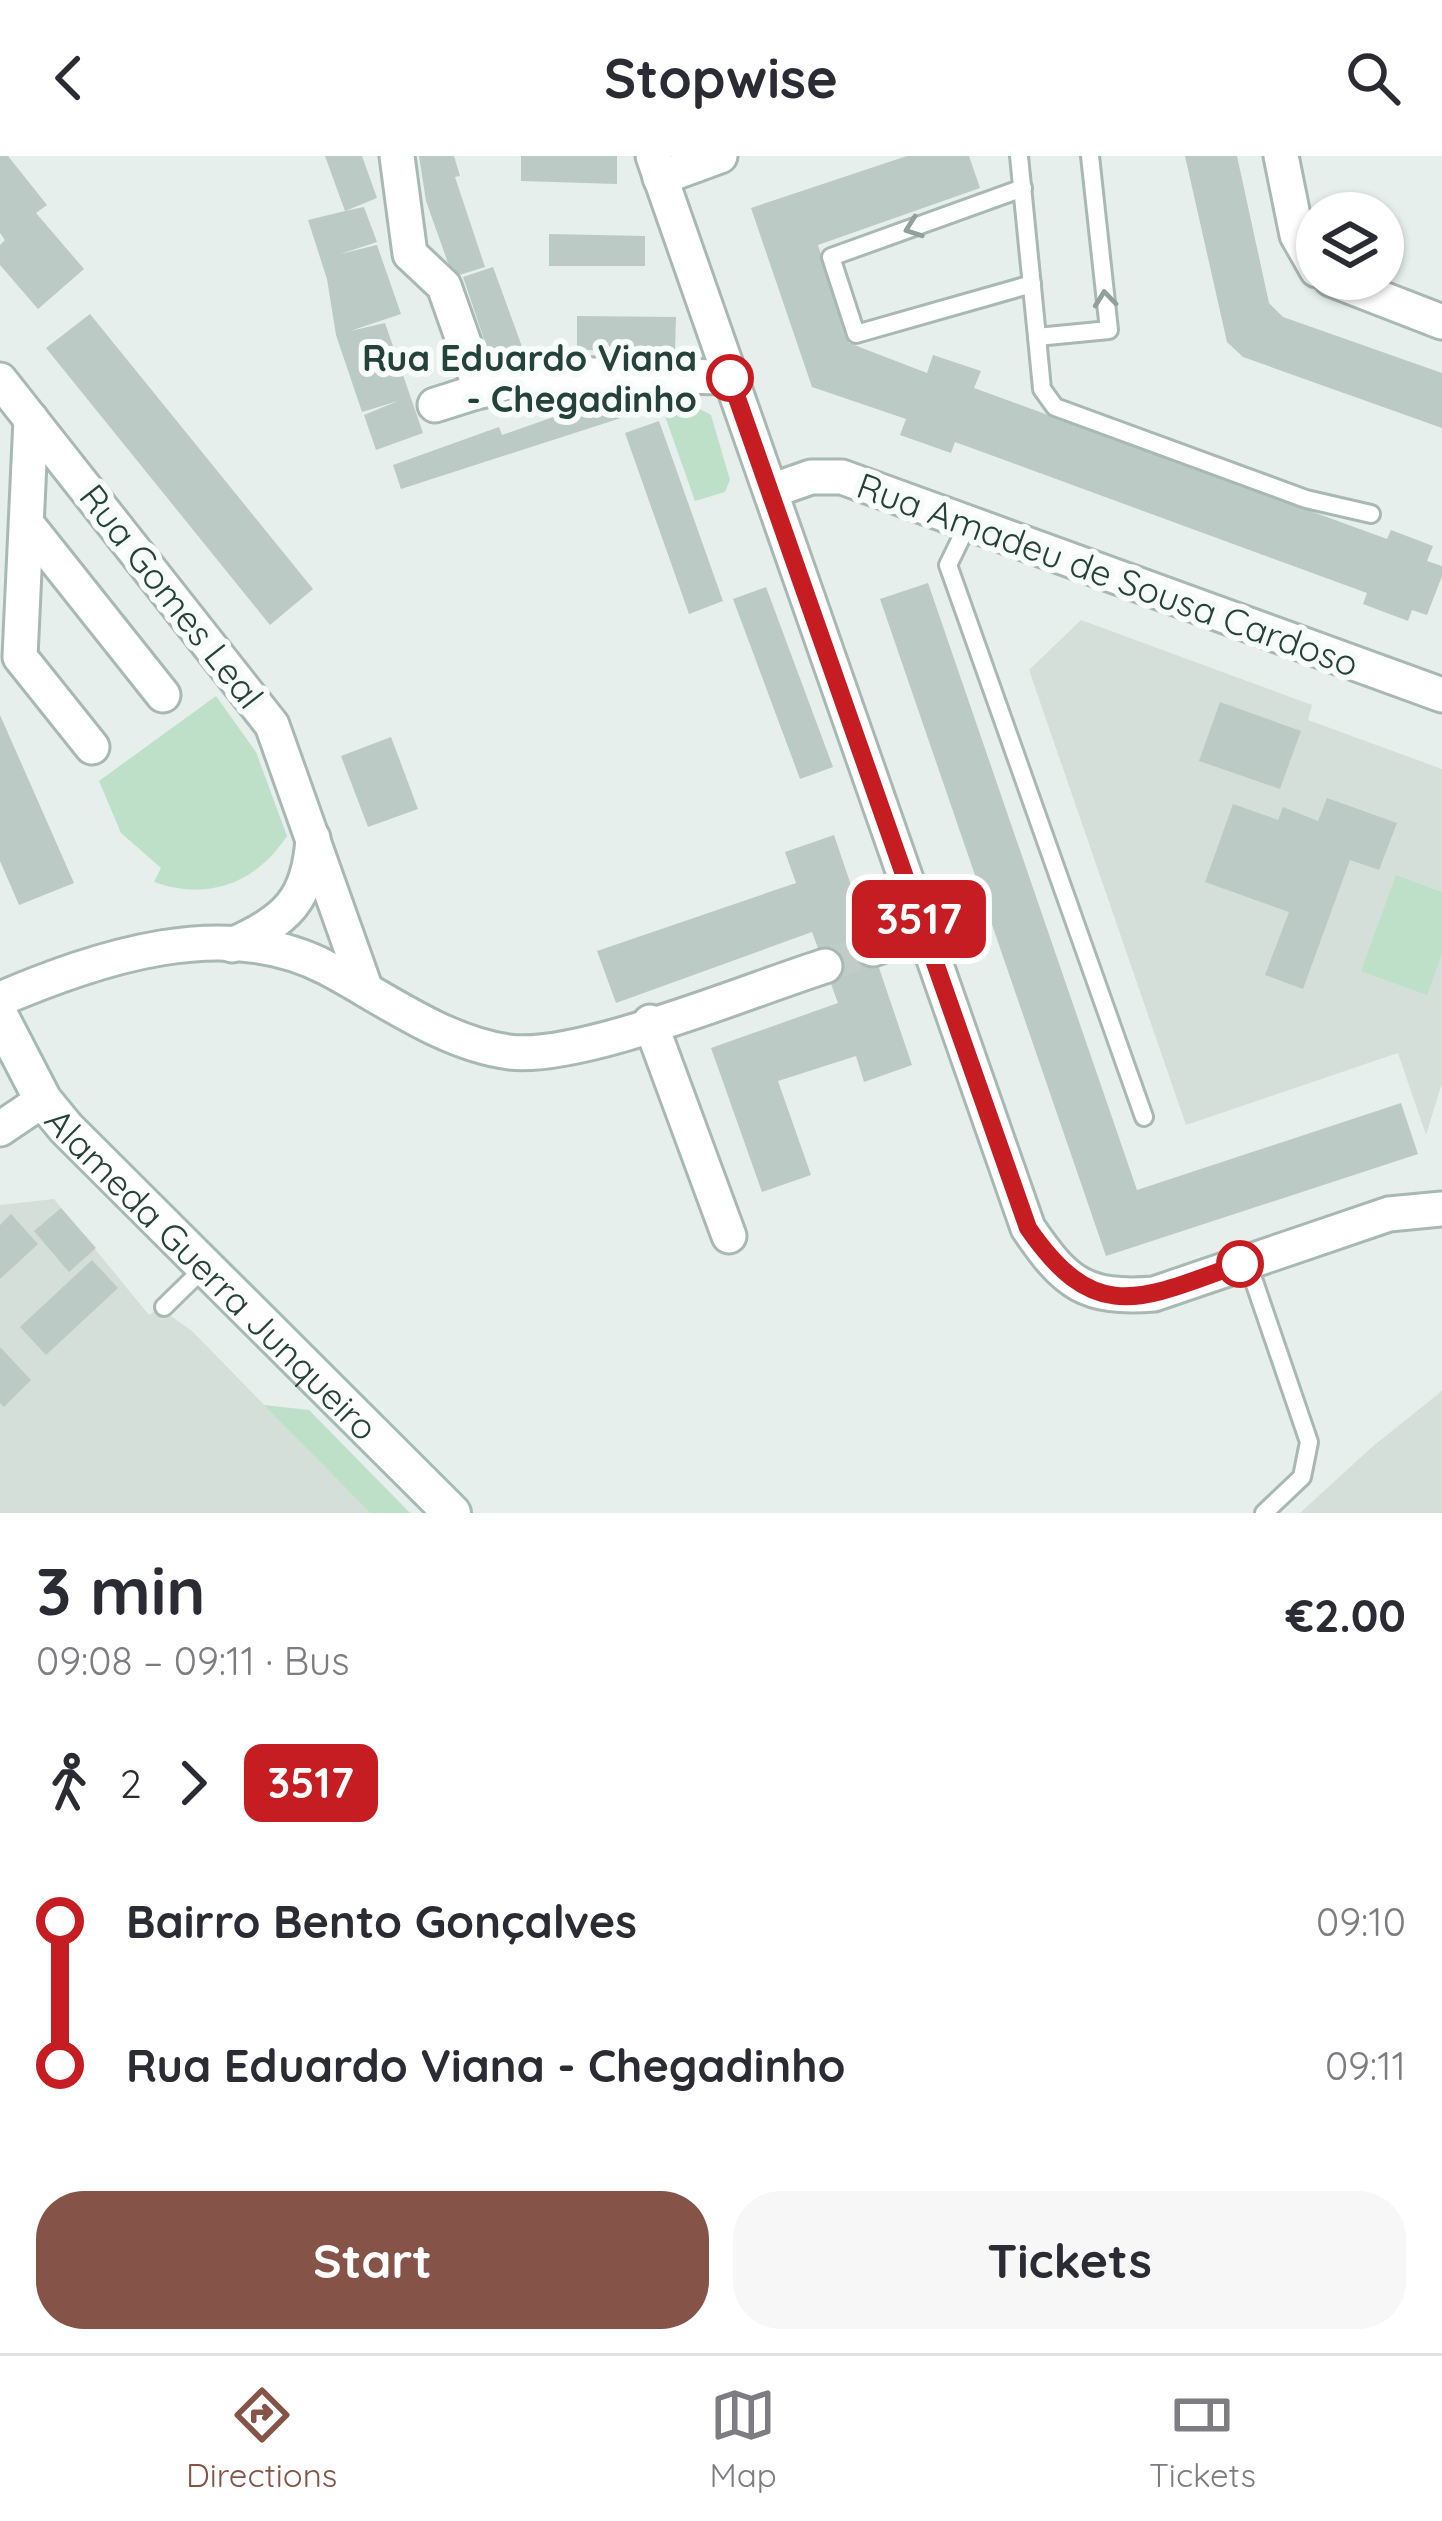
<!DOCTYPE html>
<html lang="en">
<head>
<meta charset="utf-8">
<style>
	:root { --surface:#fff; --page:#f7f7f7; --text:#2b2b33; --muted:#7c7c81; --line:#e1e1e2; --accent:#855347 }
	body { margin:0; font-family:Quicksand,sans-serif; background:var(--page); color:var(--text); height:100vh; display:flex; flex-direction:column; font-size:45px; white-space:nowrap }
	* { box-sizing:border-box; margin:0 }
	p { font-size:39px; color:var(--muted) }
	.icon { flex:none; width:66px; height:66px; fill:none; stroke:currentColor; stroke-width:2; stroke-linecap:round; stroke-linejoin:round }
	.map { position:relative; height:1357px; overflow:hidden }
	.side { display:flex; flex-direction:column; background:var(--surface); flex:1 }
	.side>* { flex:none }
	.badge { padding:0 24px; border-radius:18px; font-size:42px; line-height:78px }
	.fabs { position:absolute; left:1296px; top:36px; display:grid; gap:24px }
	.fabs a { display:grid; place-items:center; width:108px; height:108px; border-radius:50%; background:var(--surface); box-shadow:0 3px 9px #0004; font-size:60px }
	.map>.badge { position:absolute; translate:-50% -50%; box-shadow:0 0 0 6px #fff }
	.legs { display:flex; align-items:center; gap:18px; height:132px; padding:0 36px; font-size:39px }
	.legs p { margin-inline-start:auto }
	.head { display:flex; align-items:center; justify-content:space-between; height:204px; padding:0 36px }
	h1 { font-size:66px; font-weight:700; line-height:90px }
	.cta { display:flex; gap:24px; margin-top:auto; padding:24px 36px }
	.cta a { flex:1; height:138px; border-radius:48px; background:var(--accent); color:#fff; font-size:48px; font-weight:700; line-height:138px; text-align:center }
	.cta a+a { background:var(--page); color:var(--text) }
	ul { padding:0 36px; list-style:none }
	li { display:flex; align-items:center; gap:42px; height:144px; font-size:45px }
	li i { display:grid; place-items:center; width:18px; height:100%; margin:0 15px; background:currentColor }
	li i::after { content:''; width:30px; height:30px; margin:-15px; border:9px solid; border-radius:50%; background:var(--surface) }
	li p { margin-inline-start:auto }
	li:first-child i { background:linear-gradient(#0000 50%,currentColor 0) }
	li:last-child i { background:linear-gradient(currentColor 50%,#0000 0) }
	header { display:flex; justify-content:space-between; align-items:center; height:156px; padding:0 36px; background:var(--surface); font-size:54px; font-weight:700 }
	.tab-bar { display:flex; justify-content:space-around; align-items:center; height:168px; border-top:3px solid var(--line); background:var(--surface); font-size:33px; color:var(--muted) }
	.tab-bar a { display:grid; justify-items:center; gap:6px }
	.tab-bar .on { color:var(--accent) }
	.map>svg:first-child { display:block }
</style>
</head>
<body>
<header><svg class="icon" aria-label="back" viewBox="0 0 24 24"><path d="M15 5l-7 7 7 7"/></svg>Stopwise<svg class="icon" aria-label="search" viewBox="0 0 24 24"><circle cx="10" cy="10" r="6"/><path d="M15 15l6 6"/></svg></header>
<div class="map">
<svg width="1442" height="1357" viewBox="0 0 1442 1357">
	<rect width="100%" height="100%" fill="#e6efeb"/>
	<g fill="#d4dfda">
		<polygon points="1081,464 1312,549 1308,564 1442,613 1442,927 1426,979 1398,897 1186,969 1029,514"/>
		<polygon points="54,1043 149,1159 160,1152 192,1175 370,1357 0,1357 0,1049"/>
		<polygon points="1442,1235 1442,1357 1300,1357 1372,1291"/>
	</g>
	<g fill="#bfe0c8">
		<polygon points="696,251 711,259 730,324 725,336 695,345 665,260"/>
		<path d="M 216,540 L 256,596 L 287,680 C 255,728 208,745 154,726 L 161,712 L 121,677 L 99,625 Z"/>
		<polygon points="1396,719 1442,736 1442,798 1427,839 1361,815"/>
		<polygon points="264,1249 309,1254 410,1357 370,1357"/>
	</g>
	<g fill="#bbcac4">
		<polygon points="0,0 8,0 47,49 36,57 84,113 38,153 0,109 0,89 5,84 0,77"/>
		<polygon points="325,0 362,0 377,42 345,55 364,51 377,86 340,98 377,89 401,158 350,175 385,167 423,277 376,294 364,259 398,245 362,256 336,179 327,123 308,64 345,55"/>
		<polygon points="419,0 454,0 460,20 455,21 485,111 453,121 426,45"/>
		<polygon points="521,0 617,0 617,28 521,25"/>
		<polygon points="907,0 969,0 980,32 818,89 849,187 927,217 933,199 981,215 974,232 1387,383 1391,374 1433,390 1427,405 1442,410 1442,420 1427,459 1412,454 1408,465 1363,448 1367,437 955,286 951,297 900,279 906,263 812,231 751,52"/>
		<polygon points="1185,0 1237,0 1269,147 1283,161 1442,217 1442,272 1243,201 1227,186"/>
		<polygon points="549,78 645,80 645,110 549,110"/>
		<polygon points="493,111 525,199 493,210 463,121"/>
		<polygon points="90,158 313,433 270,469 46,192"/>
		<polygon points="577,160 676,161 675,195 577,194"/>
		<polygon points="613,240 621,262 401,333 393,309 499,271 502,279"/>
		<polygon points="659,265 723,445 689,458 625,277"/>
		<polygon points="928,427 1137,1034 1401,947 1418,998 1106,1100 880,443"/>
		<polygon points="766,431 833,611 800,623 733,443"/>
		<polygon points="1220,546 1301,575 1280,633 1199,605"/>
		<polygon points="0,559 74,727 19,749 0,705"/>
		<polygon points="391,581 418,653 368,671 341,600"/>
		<polygon points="1327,642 1397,667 1379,714 1350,704 1303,833 1265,819 1289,756 1205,726 1233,648 1278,664 1283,651 1318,665"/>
		<polygon points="834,679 912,909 864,926 856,900 778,925 811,1019 762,1036 711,892 838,847 812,776 616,847 597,795 796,727 785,696"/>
		<polygon points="61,1052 96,1092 69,1116 34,1075"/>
		<polygon points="11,1058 38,1088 0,1123 0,1069"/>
		<polygon points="92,1104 118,1132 46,1199 20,1171"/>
		<polygon points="0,1191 31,1224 4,1251 0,1247"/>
	</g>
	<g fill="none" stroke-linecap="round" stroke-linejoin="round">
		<polyline stroke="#bfccc8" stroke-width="33" stroke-dasharray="33 16" stroke-linecap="butt" points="825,810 873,793"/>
		<defs>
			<g id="lane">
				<polyline points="1019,0 1037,181 1109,174 1090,0"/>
				<polyline points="1023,32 831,101 856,178 1032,128"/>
				<polyline points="1037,181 1042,233 1055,251 1306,343 1371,358"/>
				<polyline points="969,366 948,409 1144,961"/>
				<polyline points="1247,1105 1309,1286 1302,1321 1264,1357"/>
				<polyline points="164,1151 205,1111"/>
			</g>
			<g id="street">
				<polyline points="397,0 410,98 444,130 481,235"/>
				<path d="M 653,0 L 1028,1072 C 1066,1128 1085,1143 1154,1138 L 1389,1058 L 1442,1053"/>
				<polyline points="1281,0 1297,79 1317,114"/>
				<polyline points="660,22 720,0"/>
				<polyline points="1331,123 1442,166"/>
				<polyline points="0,224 272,569 366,834"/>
				<polyline points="435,249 533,218 730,221"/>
				<polyline points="31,263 20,501 92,591"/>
				<polyline points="771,335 811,321 842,321 1442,539"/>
				<polyline points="27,368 163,539"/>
				<path d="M 232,789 C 286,764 309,745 313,682"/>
				<polyline points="873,793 923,775"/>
				<path d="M 0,843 C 98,802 224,758 327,812 C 384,842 443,887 509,896 C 580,905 749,834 825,810"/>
				<polyline points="650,866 729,1080"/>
				<polyline points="0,973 43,944"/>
			</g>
			<g id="secondary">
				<path id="s1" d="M 0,861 L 43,944 L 66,972 L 452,1357"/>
			</g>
		</defs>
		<use href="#lane" stroke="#a8b8b2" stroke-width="22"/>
		<use href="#street" stroke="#a8b8b2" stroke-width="39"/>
		<use href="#secondary" stroke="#a4bbb3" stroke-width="42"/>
		<use href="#lane" stroke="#fff" stroke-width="16"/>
		<use href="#street" stroke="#fff" stroke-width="33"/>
		<use href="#secondary" stroke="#fff" stroke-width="36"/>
	</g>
	<defs><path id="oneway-chevron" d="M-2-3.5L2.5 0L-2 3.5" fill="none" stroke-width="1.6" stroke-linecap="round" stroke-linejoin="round" transform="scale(3)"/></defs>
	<g stroke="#92a09c">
		<use href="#oneway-chevron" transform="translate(913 72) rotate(160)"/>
		<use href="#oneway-chevron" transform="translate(1105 143) rotate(-96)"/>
	</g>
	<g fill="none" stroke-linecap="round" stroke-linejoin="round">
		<defs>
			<path id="line-1" d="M 730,222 L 1028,1072 C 1096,1171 1142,1143 1240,1108"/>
		</defs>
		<use href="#line-1" stroke="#fff" stroke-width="27"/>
		<use href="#line-1" stroke="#c61d23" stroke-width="18"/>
	</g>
	<g fill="#fff" stroke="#c61d23" stroke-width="6">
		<circle cx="730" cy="222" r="21"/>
		<circle cx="1240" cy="1108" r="21"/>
	</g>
	<g text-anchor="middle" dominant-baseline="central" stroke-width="12" stroke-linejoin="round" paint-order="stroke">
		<g font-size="36" font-weight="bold" fill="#24423a" stroke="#f7fbf9" text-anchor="end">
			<text x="697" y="201">Rua Eduardo Viana<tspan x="697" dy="41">- Chegadinho</tspan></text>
		</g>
		<g font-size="36" fill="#24423a" stroke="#f7fbf9">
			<text transform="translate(1108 418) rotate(20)">Rua Amadeu de Sousa Cardoso</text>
			<text transform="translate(172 440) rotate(52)">Rua Gomes Leal</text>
			<text stroke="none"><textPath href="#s1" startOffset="336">Alameda Guerra Junqueiro</textPath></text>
		</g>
	</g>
</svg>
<div class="fabs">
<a><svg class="icon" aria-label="layers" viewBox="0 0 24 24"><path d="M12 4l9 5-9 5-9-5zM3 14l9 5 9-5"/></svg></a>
</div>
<b class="badge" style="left:919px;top:763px;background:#c61d23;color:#fff">3517</b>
</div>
<section class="side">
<div class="head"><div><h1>3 min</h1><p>09:08 – 09:11 · Bus</p></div><b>€2.00</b></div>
<div class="legs"><svg class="icon" aria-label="walk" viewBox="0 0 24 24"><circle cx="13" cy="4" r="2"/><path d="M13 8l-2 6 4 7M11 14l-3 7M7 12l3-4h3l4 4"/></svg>2<svg class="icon" aria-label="forward" viewBox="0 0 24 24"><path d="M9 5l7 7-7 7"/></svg><b class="badge" style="background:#c61d23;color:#fff">3517</b></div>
<ul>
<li><i style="color:#c61d23"></i><b>Bairro Bento Gonçalves</b><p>09:10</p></li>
<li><i style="color:#c61d23"></i><b>Rua Eduardo Viana - Chegadinho</b><p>09:11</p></li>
</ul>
<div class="cta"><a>Start</a><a>Tickets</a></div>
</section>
<nav class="tab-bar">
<a class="on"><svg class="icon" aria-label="directions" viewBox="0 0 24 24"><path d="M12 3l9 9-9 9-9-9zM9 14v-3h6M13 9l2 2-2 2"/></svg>Directions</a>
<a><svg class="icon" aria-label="map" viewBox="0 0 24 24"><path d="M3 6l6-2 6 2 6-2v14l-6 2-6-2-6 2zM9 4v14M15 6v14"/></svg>Map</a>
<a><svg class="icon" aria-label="tickets" viewBox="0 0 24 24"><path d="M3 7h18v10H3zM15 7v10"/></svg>Tickets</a>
</nav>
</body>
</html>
